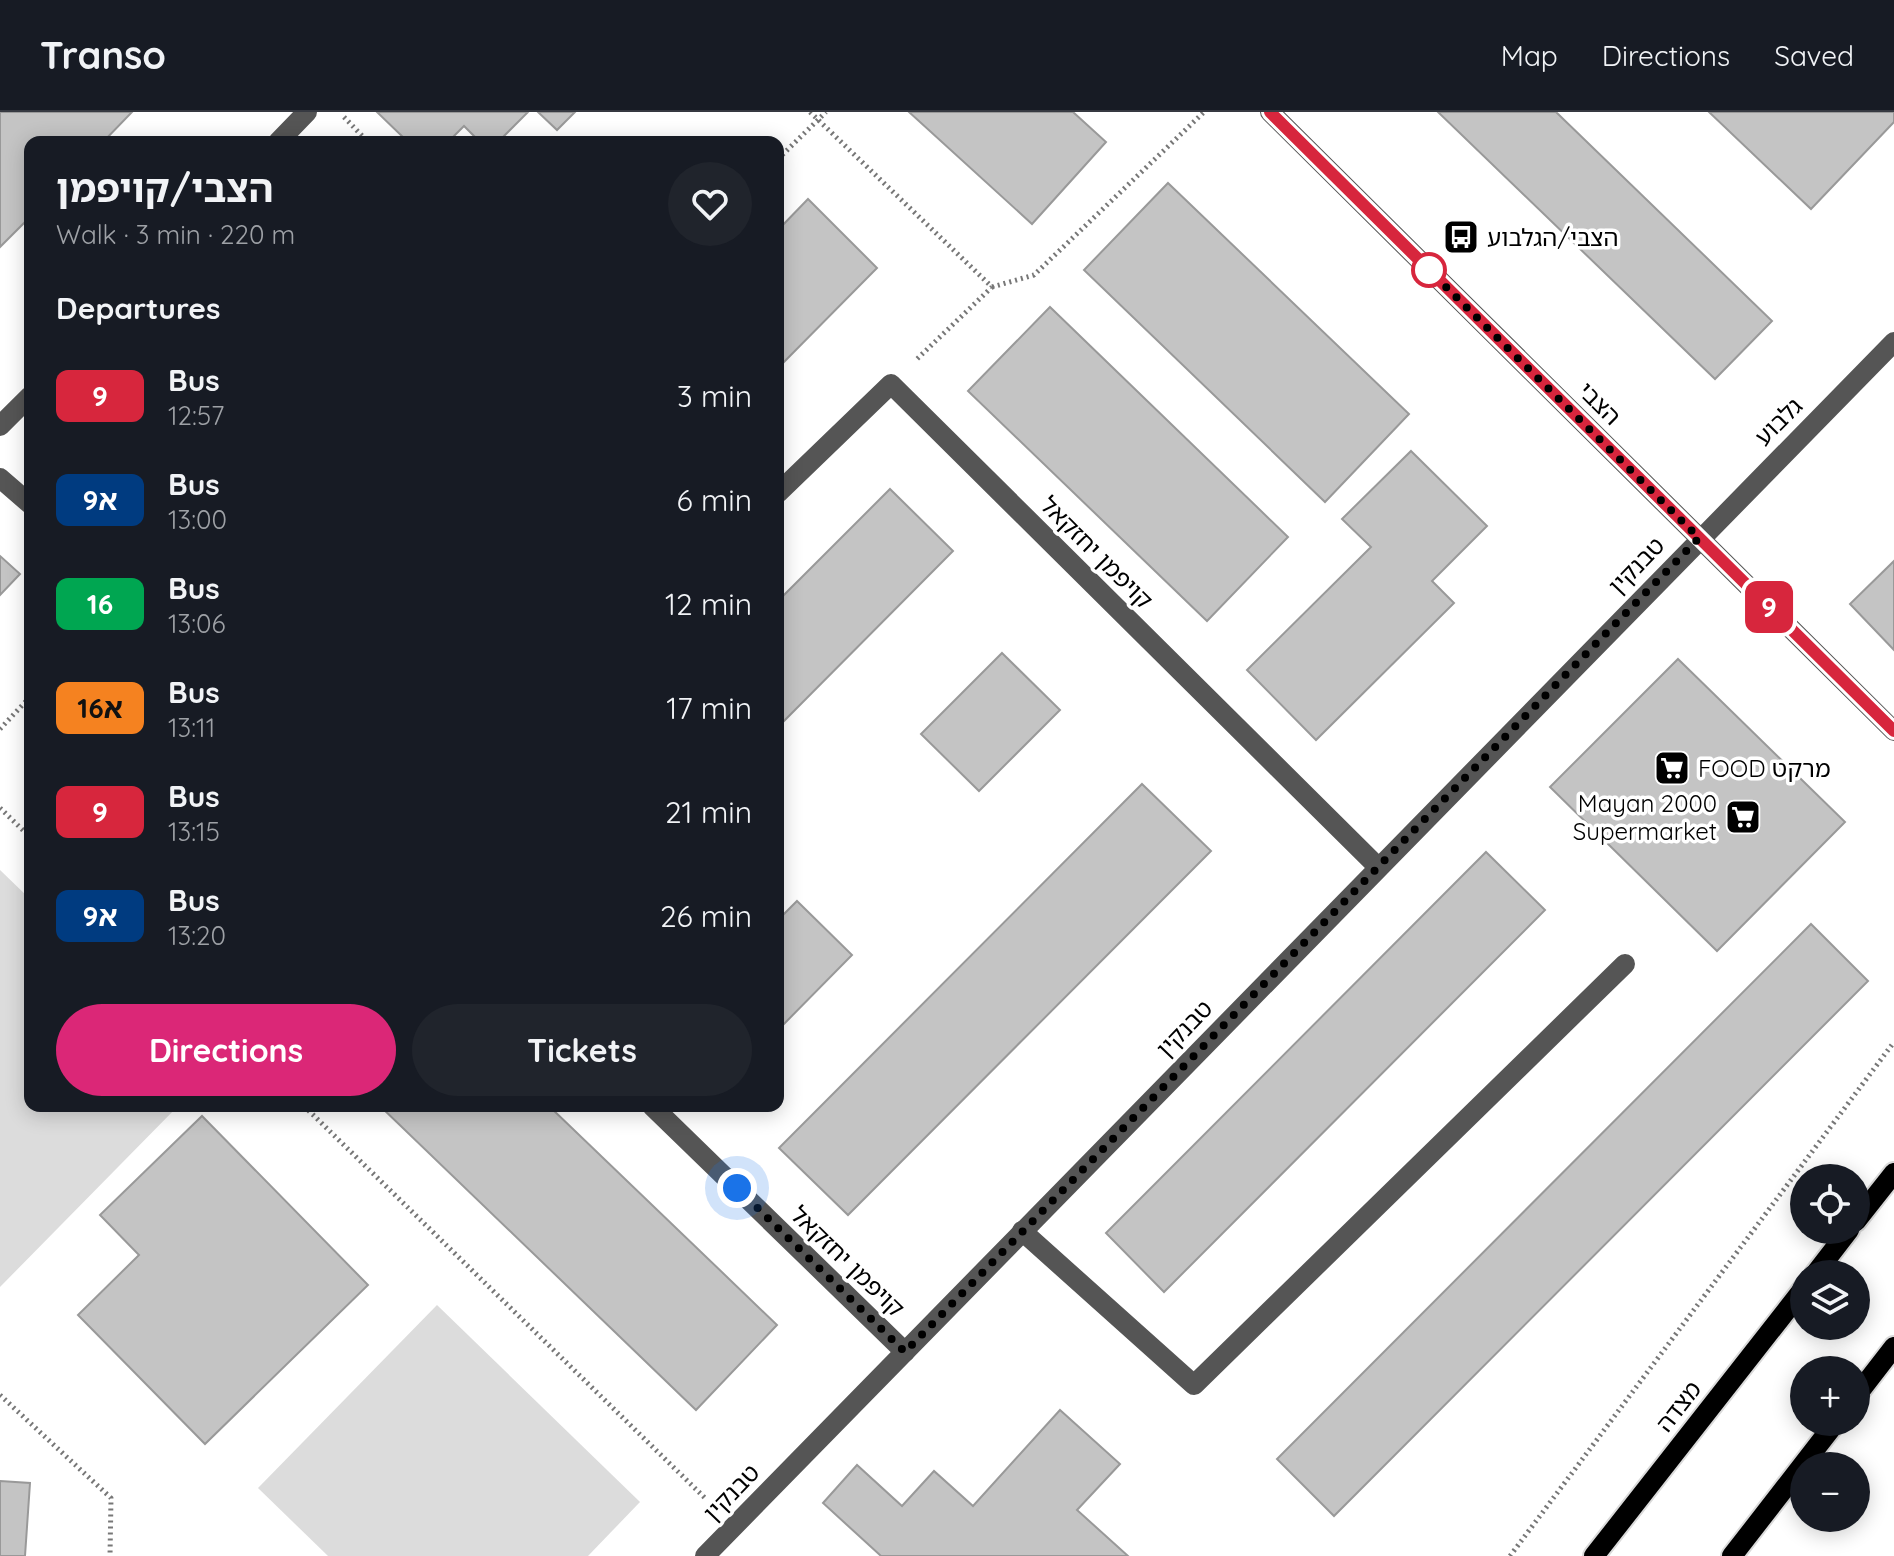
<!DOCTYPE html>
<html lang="en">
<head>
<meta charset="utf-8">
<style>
	:root { --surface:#171b24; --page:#20242c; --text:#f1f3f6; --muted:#9ea1a6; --line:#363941; --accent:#db2777 }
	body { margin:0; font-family:Quicksand,"Noto Sans Hebrew",sans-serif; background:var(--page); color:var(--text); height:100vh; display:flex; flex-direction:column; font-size:30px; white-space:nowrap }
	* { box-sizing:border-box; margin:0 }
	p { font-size:26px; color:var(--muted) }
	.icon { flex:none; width:44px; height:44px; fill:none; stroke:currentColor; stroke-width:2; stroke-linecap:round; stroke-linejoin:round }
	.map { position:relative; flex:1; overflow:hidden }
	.side { position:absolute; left:24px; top:24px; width:760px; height:976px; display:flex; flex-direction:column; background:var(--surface); border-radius:16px; box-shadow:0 4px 20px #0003 }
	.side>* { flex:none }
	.badge { padding:0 16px; border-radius:12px; font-size:28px; line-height:52px }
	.controls { position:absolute; left:1790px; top:1052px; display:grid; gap:16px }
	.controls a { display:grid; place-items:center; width:80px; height:80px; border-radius:50%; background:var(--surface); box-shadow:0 4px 20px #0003; font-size:40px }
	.you { position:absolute; width:40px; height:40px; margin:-20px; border:6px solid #fff; border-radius:50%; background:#1a73e8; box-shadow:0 0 0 12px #1a73e833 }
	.map>.badge { position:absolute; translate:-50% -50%; box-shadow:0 0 0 4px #fff }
	h2 { padding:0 32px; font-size:30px; line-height:72px }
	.round { display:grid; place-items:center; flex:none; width:84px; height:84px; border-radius:42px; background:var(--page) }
	.headline { display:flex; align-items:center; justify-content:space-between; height:136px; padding:0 32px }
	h1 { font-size:38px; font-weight:700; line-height:60px }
	.action { display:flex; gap:16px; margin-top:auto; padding:16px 32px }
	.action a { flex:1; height:92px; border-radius:48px; background:var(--accent); color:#fff; font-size:32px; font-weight:700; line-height:92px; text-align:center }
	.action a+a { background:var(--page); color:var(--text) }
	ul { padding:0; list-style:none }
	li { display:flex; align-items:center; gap:24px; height:104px; padding:0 32px }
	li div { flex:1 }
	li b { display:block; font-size:30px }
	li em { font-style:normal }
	li .badge { min-width:88px; font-weight:700; text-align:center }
	header { display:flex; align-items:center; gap:48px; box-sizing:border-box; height:112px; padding:0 40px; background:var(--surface); border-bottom:2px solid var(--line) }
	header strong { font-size:38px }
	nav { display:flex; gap:44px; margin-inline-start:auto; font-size:28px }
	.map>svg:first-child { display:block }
</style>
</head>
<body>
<header>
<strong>Transo</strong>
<nav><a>Map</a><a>Directions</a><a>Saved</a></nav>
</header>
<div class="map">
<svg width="1894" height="1444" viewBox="0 0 1894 1444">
	<rect width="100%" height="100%" fill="#fff"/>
	<g fill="#dcdcdc">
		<polygon points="0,758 30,787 30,994 178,994 0,1175"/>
		<polygon points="437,1193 640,1390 588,1444 328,1444 258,1376"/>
	</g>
	<g fill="#c4c4c4" stroke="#999" stroke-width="2">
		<polygon points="0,0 132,0 103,30 30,30 30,105 0,135"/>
		<polygon points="377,0 528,0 498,30 480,30 464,14 448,30 408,30"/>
		<polygon points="538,0 575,0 557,18"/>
		<polygon points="909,0 1073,0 1106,30 1032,112"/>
		<polygon points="1438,0 1556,0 1772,209 1715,267"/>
		<polygon points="1709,0 1894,0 1894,10 1811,97"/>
		<polygon points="1168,71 1409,302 1325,390 1084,158"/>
		<polygon points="808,87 877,156 778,256 778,118"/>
		<polygon points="1050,195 1288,425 1207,509 968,279"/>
		<polygon points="1411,339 1487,414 1432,469 1454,491 1316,628 1247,558 1371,435 1342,407"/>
		<polygon points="890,377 953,439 778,615 778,489"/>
		<polygon points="0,444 20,462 0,483"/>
		<polygon points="1894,449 1894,538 1850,492"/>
		<polygon points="1002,541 1060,598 979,679 921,622"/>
		<polygon points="1678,547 1845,710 1717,839 1550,675"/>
		<polygon points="1142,672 1211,739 848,1103 779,1036"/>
		<polygon points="1486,740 1545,798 1164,1180 1106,1121"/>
		<polygon points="797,789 852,843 778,918 778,808"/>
		<polygon points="1811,812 1868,869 1334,1404 1277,1347"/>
		<polygon points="380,994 549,994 777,1213 696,1298"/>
		<polygon points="202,1004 368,1173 205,1332 78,1203 139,1143 100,1103"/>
		<polygon points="1060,1298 1120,1352 1077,1398 1128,1444 881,1444 823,1391 857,1353 902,1394 934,1359 973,1394"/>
		<polygon points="0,1369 30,1371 25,1444 0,1444"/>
	</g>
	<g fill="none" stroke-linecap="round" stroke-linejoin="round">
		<defs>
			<g id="major">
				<polyline points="1856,1109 1894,1061"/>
				<polyline points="1815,1162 1849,1118"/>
				<polyline points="1856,1284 1894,1235"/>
				<polyline points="1594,1444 1804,1176"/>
				<polyline points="1732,1444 1836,1310"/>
			</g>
		</defs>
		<use href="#major" stroke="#dbdbdb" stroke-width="24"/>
		<g stroke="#777" stroke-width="5" stroke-dasharray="2 4" stroke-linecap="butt">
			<polyline points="810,0 992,175 917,247"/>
			<polyline points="344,5 368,30"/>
			<polyline points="778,47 826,0"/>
			<polyline points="992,175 1034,163 1204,0"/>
			<polyline points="0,617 30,585"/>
			<polyline points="0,696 30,725"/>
			<polyline points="304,994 707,1388"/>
			<polyline points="0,1283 111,1386 110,1444"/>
			<polyline points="1510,1444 1894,930"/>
		</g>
		<g stroke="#555" stroke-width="20">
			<polyline points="1270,0 1894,619"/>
			<polyline points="278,30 307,0"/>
			<polyline points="0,314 30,284"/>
			<polyline points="0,366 30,392"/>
			<polyline points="778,381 891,272 1378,755"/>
			<polyline points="652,994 905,1240"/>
			<polyline points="1022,1119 1194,1273 1625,852"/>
			<polyline points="705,1444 1894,230"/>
		</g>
		<use href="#major" stroke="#000" stroke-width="20"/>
	</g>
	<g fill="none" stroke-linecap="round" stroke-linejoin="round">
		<defs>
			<polyline id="line" points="1270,0 1894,619"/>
		</defs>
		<use href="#line" stroke="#fff" stroke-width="18"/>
		<use href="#line" stroke="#d7263d" stroke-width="12"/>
		<polyline stroke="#000" stroke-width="8" stroke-dasharray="0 14.4" points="737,1076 905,1240 1699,426 1429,158"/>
	</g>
	<defs>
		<symbol id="bus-square" viewBox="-11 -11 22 22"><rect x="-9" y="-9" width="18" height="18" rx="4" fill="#000" stroke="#fff"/><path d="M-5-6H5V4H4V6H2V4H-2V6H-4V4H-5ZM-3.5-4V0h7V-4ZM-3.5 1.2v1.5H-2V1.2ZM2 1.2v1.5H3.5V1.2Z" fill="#fff"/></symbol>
		<symbol id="supermarket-square" viewBox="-11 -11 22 22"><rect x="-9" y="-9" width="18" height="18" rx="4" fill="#000" stroke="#fff"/><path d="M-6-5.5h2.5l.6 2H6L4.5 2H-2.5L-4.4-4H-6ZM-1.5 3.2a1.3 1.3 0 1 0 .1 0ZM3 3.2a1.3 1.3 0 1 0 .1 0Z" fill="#fff"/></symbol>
	</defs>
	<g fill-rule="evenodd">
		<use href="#bus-square" x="1441" y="105" width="40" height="40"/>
		<use href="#supermarket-square" x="1652" y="636" width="40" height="40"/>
		<use href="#supermarket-square" x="1723" y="685" width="40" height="40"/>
	</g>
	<circle fill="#fff" stroke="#d7263d" stroke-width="4" cx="1429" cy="158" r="16"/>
	<g text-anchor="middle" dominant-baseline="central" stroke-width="7" stroke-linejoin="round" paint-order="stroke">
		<g font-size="24" fill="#000" stroke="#fff" text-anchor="start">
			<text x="1487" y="125">הצבי/הגלבוע</text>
			<text x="1698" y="656">FOOD מרקט</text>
			<text x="1717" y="691" text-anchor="end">Mayan 2000<tspan x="1717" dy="28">Supermarket</tspan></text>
		</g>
		<g font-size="24" fill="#000" stroke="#fff">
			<text transform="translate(1600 291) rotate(45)">הצבי</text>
			<text transform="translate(1778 309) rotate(-45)">גלבוע</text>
			<text transform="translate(1097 440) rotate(45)">קויפמן יחזקאל</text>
			<text transform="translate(1636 453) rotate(-46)">טבנקין</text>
			<text transform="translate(1184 916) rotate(-46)">טבנקין</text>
			<text transform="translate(848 1149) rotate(44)">קויפמן יחזקאל</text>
			<text transform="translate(1678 1294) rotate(-52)">מצדה</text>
			<text transform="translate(731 1380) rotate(-46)">טבנקין</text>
		</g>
	</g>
</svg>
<div class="controls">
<a><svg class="icon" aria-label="locate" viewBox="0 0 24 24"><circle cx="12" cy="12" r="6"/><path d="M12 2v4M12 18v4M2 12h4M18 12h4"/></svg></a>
<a><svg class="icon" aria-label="layers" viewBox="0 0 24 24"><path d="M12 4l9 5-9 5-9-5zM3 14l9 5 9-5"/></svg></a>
<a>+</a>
<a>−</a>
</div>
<div class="you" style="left:737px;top:1076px"></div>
<b class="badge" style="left:1769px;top:495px;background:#d7263d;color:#fff">9</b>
<section class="side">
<div class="headline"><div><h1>הצבי/קויפמן</h1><p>Walk · 3 min · 220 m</p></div><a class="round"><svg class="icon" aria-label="heart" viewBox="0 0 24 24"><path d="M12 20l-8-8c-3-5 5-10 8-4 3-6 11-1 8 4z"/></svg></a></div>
<h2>Departures</h2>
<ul>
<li><span class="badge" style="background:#d7263d;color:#fff">9</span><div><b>Bus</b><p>12:57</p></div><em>3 min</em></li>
<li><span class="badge" style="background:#003b80;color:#fff">9א</span><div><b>Bus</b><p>13:00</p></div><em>6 min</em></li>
<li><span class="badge" style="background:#00a651;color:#fff">16</span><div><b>Bus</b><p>13:06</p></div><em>12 min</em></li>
<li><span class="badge" style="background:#f58220;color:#111">16א</span><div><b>Bus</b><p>13:11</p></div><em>17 min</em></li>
<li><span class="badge" style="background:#d7263d;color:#fff">9</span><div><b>Bus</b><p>13:15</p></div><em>21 min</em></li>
<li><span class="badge" style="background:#003b80;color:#fff">9א</span><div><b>Bus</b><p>13:20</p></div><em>26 min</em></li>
</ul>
<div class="action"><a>Directions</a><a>Tickets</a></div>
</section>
</div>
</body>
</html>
